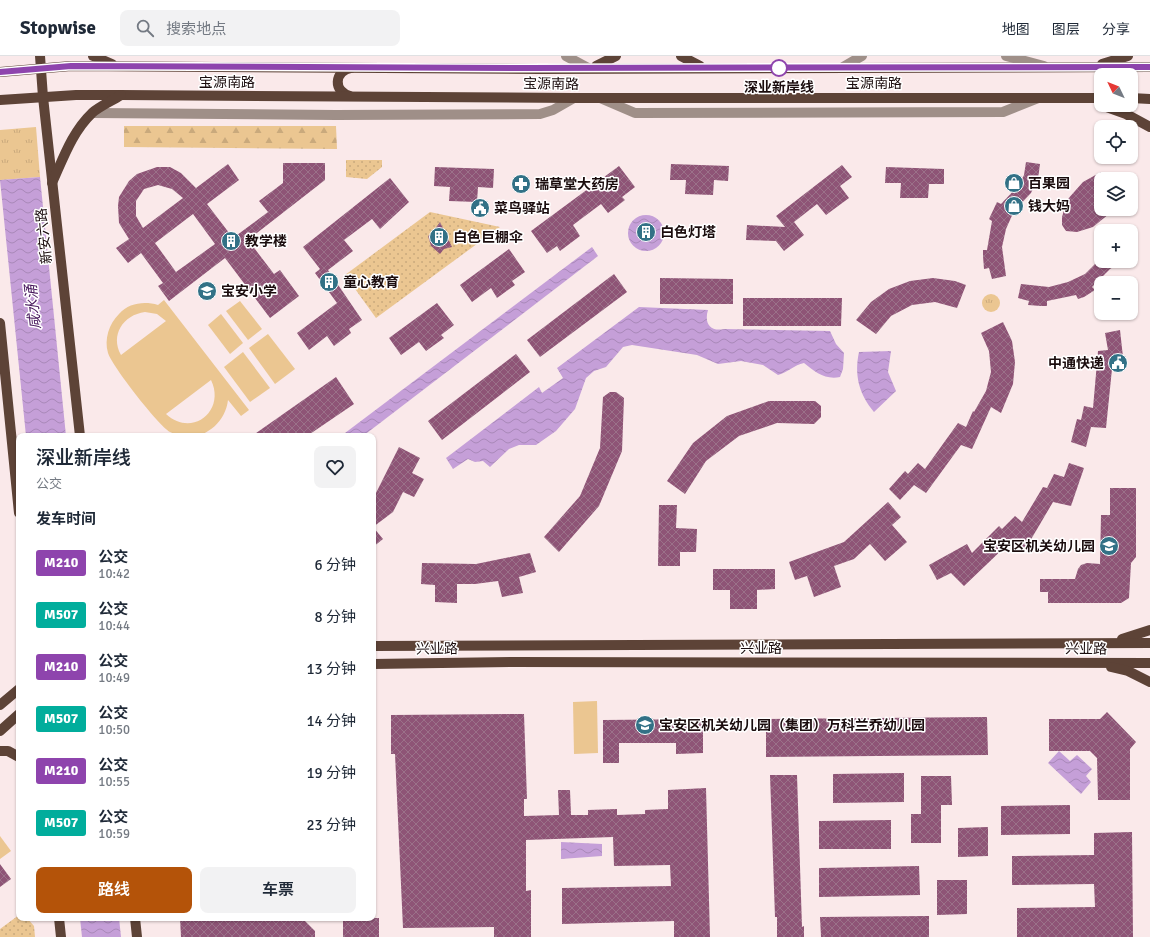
<!DOCTYPE html>
<html lang="zh">
<head>
<meta charset="utf-8">
<style>
	:root { --surface:#fff; --page:#f2f2f3; --text:#1f2937; --muted:#747a83; --line:#e0e1e3; --accent:#b45309 }
	body { margin:0; font-family:Signika,"Noto Sans SC",sans-serif; background:var(--page); color:var(--text); height:100vh; display:flex; flex-direction:column; font-size:15px; white-space:nowrap }
	* { box-sizing:border-box; margin:0 }
	p { font-size:13px; color:var(--muted) }
	.icon { flex:none; width:22px; height:22px; fill:none; stroke:currentColor; stroke-width:2; stroke-linecap:round; stroke-linejoin:round }
	.map { position:relative; flex:1; overflow:hidden }
	.details { position:absolute; left:16px; top:377px; width:360px; height:488px; display:flex; flex-direction:column; background:var(--surface); border-radius:8px; box-shadow:0 1px 3px #0004 }
	.details>* { flex:none }
	.badge { padding:0 8px; border-radius:3px; font-size:14px; line-height:26px }
	.needle { width:26px; rotate:313deg }
	.fabs { position:absolute; left:1094px; top:12px; display:grid; gap:8px }
	.fabs a { display:grid; place-items:center; width:44px; height:44px; border-radius:8px; background:var(--surface); box-shadow:0 1px 3px #0004; font-size:20px }
	.map>.badge { position:absolute; translate:-50% -50%; box-shadow:0 0 0 2px #fff }
	h2 { padding:0 20px; font-size:15px; line-height:36px }
	.round { display:grid; place-items:center; flex:none; width:42px; height:42px; border-radius:8px; background:var(--page) }
	.head { display:flex; align-items:center; justify-content:space-between; height:68px; padding:0 20px }
	h1 { font-size:19px; font-weight:600; line-height:30px }
	.button { display:flex; gap:8px; margin-top:auto; padding:8px 20px }
	.button a { flex:1; height:46px; border-radius:8px; background:var(--accent); color:#fff; font-size:16px; font-weight:600; line-height:46px; text-align:center }
	.button a+a { background:var(--page); color:var(--text) }
	ul { padding:0; list-style:none }
	li { display:flex; align-items:center; gap:12px; height:52px; padding:0 20px }
	li div { flex:1 }
	li b { display:block; font-size:15px }
	li em { font-style:normal }
	li .badge { min-width:44px; font-weight:700; text-align:center }
	header { display:flex; align-items:center; gap:24px; box-sizing:border-box; height:56px; padding:0 20px; background:var(--surface); border-bottom:1px solid var(--line) }
	header strong { font-size:19px }
	nav { display:flex; gap:22px; margin-inline-start:auto; font-size:14px }
	.search { width:280px; height:36px; background:var(--page); display:flex; align-items:center; gap:10px; box-sizing:border-box; padding:0 14px; border-radius:8px; color:var(--muted); font-size:15px }
	.map>svg:first-child { display:block }
</style>
</head>
<body>
<header>
<strong>Stopwise</strong>
<div class="search"><svg class="icon" aria-label="search" viewBox="0 0 24 24"><circle cx="10" cy="10" r="6"/><path d="M15 15l6 6"/></svg>搜索地点</div>
<nav><a>地图</a><a>图层</a><a>分享</a></nav>
</header>
<div class="map">
<svg width="1150" height="881" viewBox="0 0 1150 881">
	<defs>
		<pattern id="grass-tufts" width="24" height="20" patternUnits="userSpaceOnUse"><rect width="24" height="20" fill="#ebc691"/><path d="M3 7l-1-3M5 7V3M7 7l1-3M15 17l-1-3M17 17v-4M19 17l1-3" fill="none" stroke="#c9a97c"/></pattern>
		<pattern id="forest-firs" width="22" height="20" patternUnits="userSpaceOnUse"><rect width="22" height="20" fill="#ebc691"/><path d="M5 1l3.5 6h-7zM16 11l3.5 6h-7z" fill="#c9a97c"/></pattern>
		<pattern id="park-dots" width="8" height="8" patternUnits="userSpaceOnUse"><rect width="8" height="8" fill="#ebc691"/><path d="M2 2h.1M6 6h.1" fill="none" stroke="#c9a97c" stroke-width="1.8" stroke-linecap="round"/></pattern>
		<pattern id="water-waves" width="16" height="10" patternUnits="userSpaceOnUse"><rect width="16" height="10" fill="#c59fd8"/><path d="M0 5q4-4 8 0t8 0" fill="none" stroke="#a988b8"/></pattern>
		<pattern id="building-cross-hatch" width="8" height="8" patternUnits="userSpaceOnUse"><rect width="8" height="8" fill="#8e5476"/><path d="M0 0l8 8M0 8l8-8" fill="none" stroke="#9b7189"/></pattern>
	</defs>
	<rect width="100%" height="100%" fill="#fae9ea"/>
	<g fill="url(#grass-tufts)">
		<polygon points="36,71 40,121 0,124 0,74"/>
		<circle cx="991" cy="247" r="9"/>
	</g>
	<polygon fill="url(#forest-firs)" points="124,70 336,70 337,93 124,91"/>
	<g fill="url(#park-dots)">
		<polygon points="346,104 382,104 382,111 367,123 346,121"/>
		<polygon points="430,156 500,171 376,262 345,219"/>
		<polygon points="19,859 19,862 27,862 34,870 35,881 0,881 0,873"/>
	</g>
	<g fill="#ebc691" fill-rule="evenodd">
		<path d="M 164,244 L 249,354 L 241,360 L 228,344 C 225,371 196,390 170,376 C 158,369 112,310 108,297 C 104,283 109,268 119,258 C 129,247 144,245 158,249 ZM 145,256 L 157,258 L 166,265 L 121,299 C 110,279 123,259 145,256 ZM 211,324 C 226,355 192,382 166,358 Z"/>
		<polygon points="240,245 262,273 248,284 226,255"/>
		<polygon points="221,258 243,287 230,298 208,269"/>
		<polygon points="268,278 295,313 275,328 249,292"/>
		<polygon points="243,296 270,332 250,346 224,311"/>
		<polygon points="597,645 598,697 574,698 573,646"/>
		<polygon points="0,780 11,795 0,803"/>
	</g>
	<g fill="url(#water-waves)">
		<polygon points="40,121 66,380 26,380 0,124"/>
		<circle cx="646" cy="177" r="18"/>
		<polygon points="592,191 598,200 363,380 341,380"/>
		<path d="M 639,251 L 708,254 C 704,267 710,276 724,273 L 830,275 L 836,288 L 844,297 L 843,313 L 840,321 C 825,324 815,316 804,307 C 794,309 788,316 778,319 L 763,309 L 741,305 L 718,308 L 697,299 L 632,289 L 623,291 L 606,311 L 594,315 L 586,322 L 575,353 L 556,375 L 536,389 L 519,389 L 509,393 L 490,411 L 483,405 L 475,406 L 468,403 L 453,413 L 446,402 L 539,331 L 542,337 L 563,322 L 557,312 Z"/>
		<path d="M 891,295 L 888,316 L 896,335 L 874,356 C 859,338 854,319 859,296 Z"/>
		<polygon points="1059,695 1070,705 1077,699 1092,713 1086,720 1091,726 1081,738 1048,707"/>
		<polygon points="561,786 602,788 602,800 561,803"/>
		<polygon points="80,862 119,862 121,881 82,881"/>
	</g>
	<g fill="url(#building-cross-hatch)" fill-rule="evenodd">
		<polygon points="1026,106 1040,108 1038,123 1031,137 1014,155 1006,173 1002,191 1006,220 992,223 989,212 984,213 983,200 983,194 987,194 992,165 989,163 997,146 1001,148 1018,130 1024,119"/>
		<path d="M 283,107 L 325,107 L 325,124 L 248,184 L 274,218 L 280,214 L 299,240 L 270,262 L 225,202 L 169,245 L 158,230 L 163,227 L 141,197 L 128,207 L 116,192 L 129,183 L 119,167 L 118,150 L 119,141 L 129,125 L 137,118 L 157,111 L 170,111 L 181,117 L 196,132 L 228,108 L 239,124 L 207,148 L 233,182 L 268,156 L 259,145 L 283,127 ZM 158,129 L 172,133 L 183,142 L 143,172 L 136,160 L 136,145 L 144,133 ZM 193,158 L 215,188 L 176,216 L 155,187 Z"/>
		<polygon points="671,108 729,110 728,125 714,124 713,139 685,138 686,124 670,124"/>
		<polygon points="842,109 852,121 840,130 849,142 826,159 817,148 794,166 804,179 784,195 776,185 746,184 747,169 785,171 776,160"/>
		<polygon points="619,110 635,131 622,141 625,144 608,157 601,148 573,169 580,180 560,195 557,190 547,197 531,175"/>
		<polygon points="435,111 494,113 493,132 478,131 477,146 449,145 450,131 434,130"/>
		<polygon points="886,111 944,113 944,128 929,128 928,142 900,142 901,127 885,127"/>
		<polygon points="1101,116 1101,153 1115,153 1093,171 1077,176 1066,175 1062,169 1062,161 1067,144 1083,126"/>
		<polygon points="390,122 409,146 380,173 372,163 344,184 353,195 328,214 362,264 349,273 351,277 334,290 327,280 309,294 297,277 337,247 315,217 320,213 303,191"/>
		<polygon points="440,166 452,191 444,193 440,198 431,190 428,180 432,177"/>
		<circle cx="646" cy="177" r="4.5"/>
		<polygon points="509,193 525,216 512,225 515,229 497,242 491,232 472,246 460,229"/>
		<polygon points="1098,205 1122,205 1110,213 1092,231 1095,234 1084,241 1078,243 1076,239 1047,245 1047,250 1041,250 1028,249 1029,245 1018,242 1021,228 1049,231 1068,226 1085,218"/>
		<polygon points="614,218 627,236 540,301 527,284"/>
		<polygon points="660,222 733,223 733,248 660,248"/>
		<polygon points="933,222 955,225 966,229 957,252 935,246 912,249 891,260 876,278 856,264 871,246 889,233 910,225"/>
		<polygon points="743,242 842,242 841,270 743,270"/>
		<polygon points="437,247 454,269 441,279 444,282 426,295 419,286 401,299 389,282"/>
		<polygon points="1003,266 1012,285 1015,306 1013,328 1001,357 991,351 972,393 961,389 926,437 914,429 900,444 889,433 905,415 908,418 918,407 925,413 958,367 966,371 973,355 974,356 986,335 991,316 989,295 981,277"/>
		<polygon points="1120,274 1124,310 1112,313 1106,372 1091,371 1086,391 1071,386 1077,363 1081,364 1084,350 1093,352 1098,295 1108,294 1105,277"/>
		<polygon points="516,298 530,316 442,384 428,365"/>
		<polygon points="336,321 354,348 307,380 252,380"/>
		<polygon points="610,336 616,336 624,342 622,395 599,450 559,496 544,481 580,440 600,392 603,341"/>
		<polygon points="769,345 815,345 821,350 821,361 814,368 777,367 739,380 706,405 685,438 667,425 693,387 727,360"/>
		<polygon points="399,391 420,402 412,417 424,423 414,441 403,436 393,456 373,471 383,483 373,491 373,443"/>
		<polygon points="1069,407 1084,412 1071,450 1053,446 1023,497 1008,488 964,530 951,517 937,524 929,509 967,488 972,497 999,470 1002,473 1015,460 1022,466 1043,431 1047,432 1054,418 1064,421"/>
		<polygon points="1110,432 1136,432 1136,501 1131,507 1129,542 1121,547 1048,547 1048,536 1040,536 1040,523 1075,523 1078,513 1081,509 1087,507 1100,508 1101,459 1110,459"/>
		<polygon points="888,446 901,461 892,469 907,486 885,505 870,488 854,503 834,510 841,531 814,541 807,520 795,524 789,506 844,486"/>
		<polygon points="659,449 677,449 676,472 697,473 696,496 680,496 680,510 658,510"/>
		<polygon points="530,497 536,516 519,521 523,537 502,541 498,525 475,528 457,528 457,547 435,546 435,529 421,528 422,507 476,508"/>
		<polygon points="713,513 775,513 775,533 757,534 757,553 730,553 730,534 713,534"/>
		<polygon points="1107,656 1136,686 1130,693 1130,744 1098,744 1097,702 1090,695 1049,695 1049,663 1100,663"/>
		<polygon points="524,658 527,743 524,743 524,760 559,759 558,734 570,734 571,759 588,759 588,754 617,753 617,759 645,758 645,754 668,753 668,734 706,732 710,881 674,881 674,865 562,868 562,832 671,830 670,809 614,810 613,781 526,784 526,835 531,834 531,881 494,881 494,871 403,872 395,698 391,698 391,659"/>
		<polygon points="987,661 988,699 766,701 766,663"/>
		<polygon points="703,663 703,697 676,698 676,687 619,687 619,707 603,707 603,664"/>
		<polygon points="904,717 904,746 833,747 833,718"/>
		<polygon points="770,719 797,719 802,871 804,870 804,881 777,881 777,861 775,861"/>
		<polygon points="921,720 951,720 952,749 941,749 941,787 911,787 911,758 921,758"/>
		<polygon points="1070,749 1070,778 1001,779 1001,750"/>
		<polygon points="891,764 891,793 819,793 819,765"/>
		<polygon points="988,771 988,800 958,801 958,772"/>
		<polygon points="1132,776 1133,881 1017,881 1017,852 1095,851 1094,828 1012,829 1012,800 1094,799 1094,777"/>
		<polygon points="0,808 11,823 0,831"/>
		<polygon points="919,810 920,839 819,841 819,812"/>
		<polygon points="937,824 967,824 967,858 937,859"/>
		<polygon points="929,860 929,881 821,881 820,861"/>
		<polygon points="180,862 302,862 315,875 315,881 181,881"/>
		<rect x="343" y="862" width="36" height="19"/>
	</g>
	<g fill="none" stroke-linecap="round" stroke-linejoin="round">
		<g stroke="#9f8f88" stroke-width="10">
			<polyline points="566,0 588,12"/>
			<polyline points="1006,0 1044,10"/>
			<polyline points="843,11 862,0"/>
			<polyline points="600,42 635,57 1003,56 1038,42"/>
			<polyline points="93,57 336,59 540,58 553,54 574,42"/>
		</g>
		<g stroke="#5d4337" stroke-width="10">
			<polyline points="40,0 43,41 80,380"/>
			<polyline points="93,0 112,8"/>
			<polyline points="681,0 700,10"/>
			<polyline points="1102,8 1128,0"/>
			<polyline points="596,10 616,0"/>
			<polyline points="0,16 71,10 540,13 1150,11"/>
			<path d="M 350,40 C 333,35 334,16 351,12"/>
			<polyline points="1131,42 1150,43"/>
			<polyline points="0,44 76,39 121,39 574,42 1101,42"/>
			<polyline points="1101,49 1126,58 1150,71"/>
			<path d="M 52,127 C 63,103 72,76 92,57 C 100,50 112,45 121,39"/>
			<polyline points="0,267 19,457"/>
			<polyline points="1122,583 1150,574"/>
			<polyline points="373,590 1150,587"/>
			<polyline points="373,608 512,606 1150,607"/>
			<polyline points="1111,611 1128,615 1150,626"/>
			<polyline points="0,649 19,633"/>
			<polyline points="0,675 19,658"/>
			<polyline points="0,695 8,695 19,701"/>
			<polyline points="59,862 61,881"/>
			<polyline points="135,862 137,881"/>
		</g>
	</g>
	<g fill="none" stroke-linecap="round" stroke-linejoin="round">
		<defs>
			<polyline id="line" points="0,16 71,10 525,12 1150,11"/>
		</defs>
		<use href="#line" stroke="#fff" stroke-width="9"/>
		<use href="#line" stroke="#8e44ad" stroke-width="6"/>
	</g>
	<defs>
		<symbol id="shop-disc" viewBox="-11 -11 22 22"><circle r="9.5" fill="#327186" stroke="#fff"/><path d="M-5-2.5h2.3a2.7 3.5 0 0 1 5.4 0H5L5.5 6h-11ZM-1.5-2.5h3a1.5 2.3 0 0 0-3 0Z" fill="#fff"/></symbol>
		<symbol id="pharmacy-disc" viewBox="-11 -11 22 22"><circle r="9.5" fill="#327186" stroke="#fff"/><path d="M-2-6h4v4h4v4h-4v4h-4v-4h-4v-4h4Z" fill="#fff"/></symbol>
		<symbol id="civic-disc" viewBox="-11 -11 22 22"><circle r="9.5" fill="#327186" stroke="#fff"/><path d="M-.6-6.5H3V-4.5H.6V-3L4-1V1h2V6H-6V1h2V-1L-.6-3ZM-1.2 2.5V6h2.4V2.5Z" fill="#fff"/></symbol>
		<symbol id="building-disc" viewBox="-11 -11 22 22"><circle r="9.5" fill="#327186" stroke="#fff"/><path d="M-4-6H4V6H1V3H-1V6H-4ZM-2.5-4.3h1.7v1.8h-1.7ZM.8-4.3h1.7v1.8H.8ZM-2.5-1h1.7V.8h-1.7ZM.8-1h1.7V.8H.8Z" fill="#fff"/></symbol>
		<symbol id="school-disc" viewBox="-11 -11 22 22"><circle r="9.5" fill="#327186" stroke="#fff"/><path d="M0-5L7-2L0 1L-7-2ZM-4 1L0 2.5L4 1V4Q0 6-4 4Z" fill="#fff"/></symbol>
	</defs>
	<g fill-rule="evenodd">
		<use href="#shop-disc" x="1003" y="116" width="22" height="22"/>
		<use href="#pharmacy-disc" x="510" y="117" width="22" height="22"/>
		<use href="#shop-disc" x="1003" y="139" width="22" height="22"/>
		<use href="#civic-disc" x="469" y="141" width="22" height="22"/>
		<use href="#building-disc" x="635" y="165" width="22" height="22"/>
		<use href="#building-disc" x="428" y="170" width="22" height="22"/>
		<use href="#building-disc" x="220" y="174" width="22" height="22"/>
		<use href="#building-disc" x="318" y="215" width="22" height="22"/>
		<use href="#school-disc" x="196" y="224" width="22" height="22"/>
		<use href="#civic-disc" x="1107" y="296" width="22" height="22"/>
		<use href="#school-disc" x="1098" y="479" width="22" height="22"/>
		<use href="#school-disc" x="634" y="658" width="22" height="22"/>
	</g>
	<circle fill="#fff" stroke="#8e44ad" stroke-width="2" cx="779" cy="12" r="8"/>
	<g text-anchor="middle" dominant-baseline="central" stroke-width="3" stroke-linejoin="round" paint-order="stroke">
		<g font-size="14" fill="#1a0c0d" stroke="#fff">
			<text x="227" y="26">宝源南路</text>
			<text x="874" y="27">宝源南路</text>
			<text transform="translate(551 28) rotate(1)">宝源南路</text>
			<text transform="translate(44 180) rotate(-96)">新安六路</text>
			<text x="761" y="592">兴业路</text>
			<text transform="translate(437 593) rotate(-1)">兴业路</text>
			<text transform="translate(1086 593) rotate(1)">兴业路</text>
		</g>
		<g font-size="14" font-weight="bold" fill="#1a0c0d" stroke="#fff">
			<text x="779" y="31">深业新岸线</text>
		</g>
		<g font-size="14" font-weight="bold" fill="#1a0c0d" stroke="#fff" text-anchor="start">
			<text x="1028" y="127">百果园</text>
			<text x="535" y="128">瑞草堂大药房</text>
			<text x="1028" y="150">钱大妈</text>
			<text x="494" y="152">菜鸟驿站</text>
			<text x="660" y="176">白色灯塔</text>
			<text x="453" y="181">白色巨棚伞</text>
			<text x="245" y="185">教学楼</text>
			<text x="343" y="226">童心教育</text>
			<text x="221" y="235">宝安小学</text>
			<text x="1104" y="307" text-anchor="end">中通快递</text>
			<text x="1095" y="490" text-anchor="end">宝安区机关幼儿园</text>
			<text x="659" y="669">宝安区机关幼儿园（集团）万科兰乔幼儿园</text>
		</g>
		<g font-size="15" font-style="italic" fill="#47185c" stroke="#fff">
			<text transform="translate(33 251) rotate(-96)">咸水涌</text>
		</g>
	</g>
</svg>
<div class="fabs">
<a><svg class="needle" viewBox="-14 -14 28 28"><path d="M0-13l5 13h-10z" fill="#e53935"/><path d="M0 13l5-13h-10z" fill="#747a83"/></svg></a>
<a><svg class="icon" aria-label="locate" viewBox="0 0 24 24"><circle cx="12" cy="12" r="6"/><path d="M12 2v4M12 18v4M2 12h4M18 12h4"/></svg></a>
<a><svg class="icon" aria-label="layers" viewBox="0 0 24 24"><path d="M12 4l9 5-9 5-9-5zM3 14l9 5 9-5"/></svg></a>
<a>+</a>
<a>−</a>
</div>
<section class="details">
<div class="head"><div><h1>深业新岸线</h1><p>公交</p></div><a class="round"><svg class="icon" aria-label="heart" viewBox="0 0 24 24"><path d="M12 20l-8-8c-3-5 5-10 8-4 3-6 11-1 8 4z"/></svg></a></div>
<h2>发车时间</h2>
<ul>
<li><span class="badge" style="background:#8e44ad;color:#fff">M210</span><div><b>公交</b><p>10:42</p></div><em>6 分钟</em></li>
<li><span class="badge" style="background:#01ad9c;color:#fff">M507</span><div><b>公交</b><p>10:44</p></div><em>8 分钟</em></li>
<li><span class="badge" style="background:#8e44ad;color:#fff">M210</span><div><b>公交</b><p>10:49</p></div><em>13 分钟</em></li>
<li><span class="badge" style="background:#01ad9c;color:#fff">M507</span><div><b>公交</b><p>10:50</p></div><em>14 分钟</em></li>
<li><span class="badge" style="background:#8e44ad;color:#fff">M210</span><div><b>公交</b><p>10:55</p></div><em>19 分钟</em></li>
<li><span class="badge" style="background:#01ad9c;color:#fff">M507</span><div><b>公交</b><p>10:59</p></div><em>23 分钟</em></li>
</ul>
<div class="button"><a>路线</a><a>车票</a></div>
</section>
</div>
</body>
</html>
